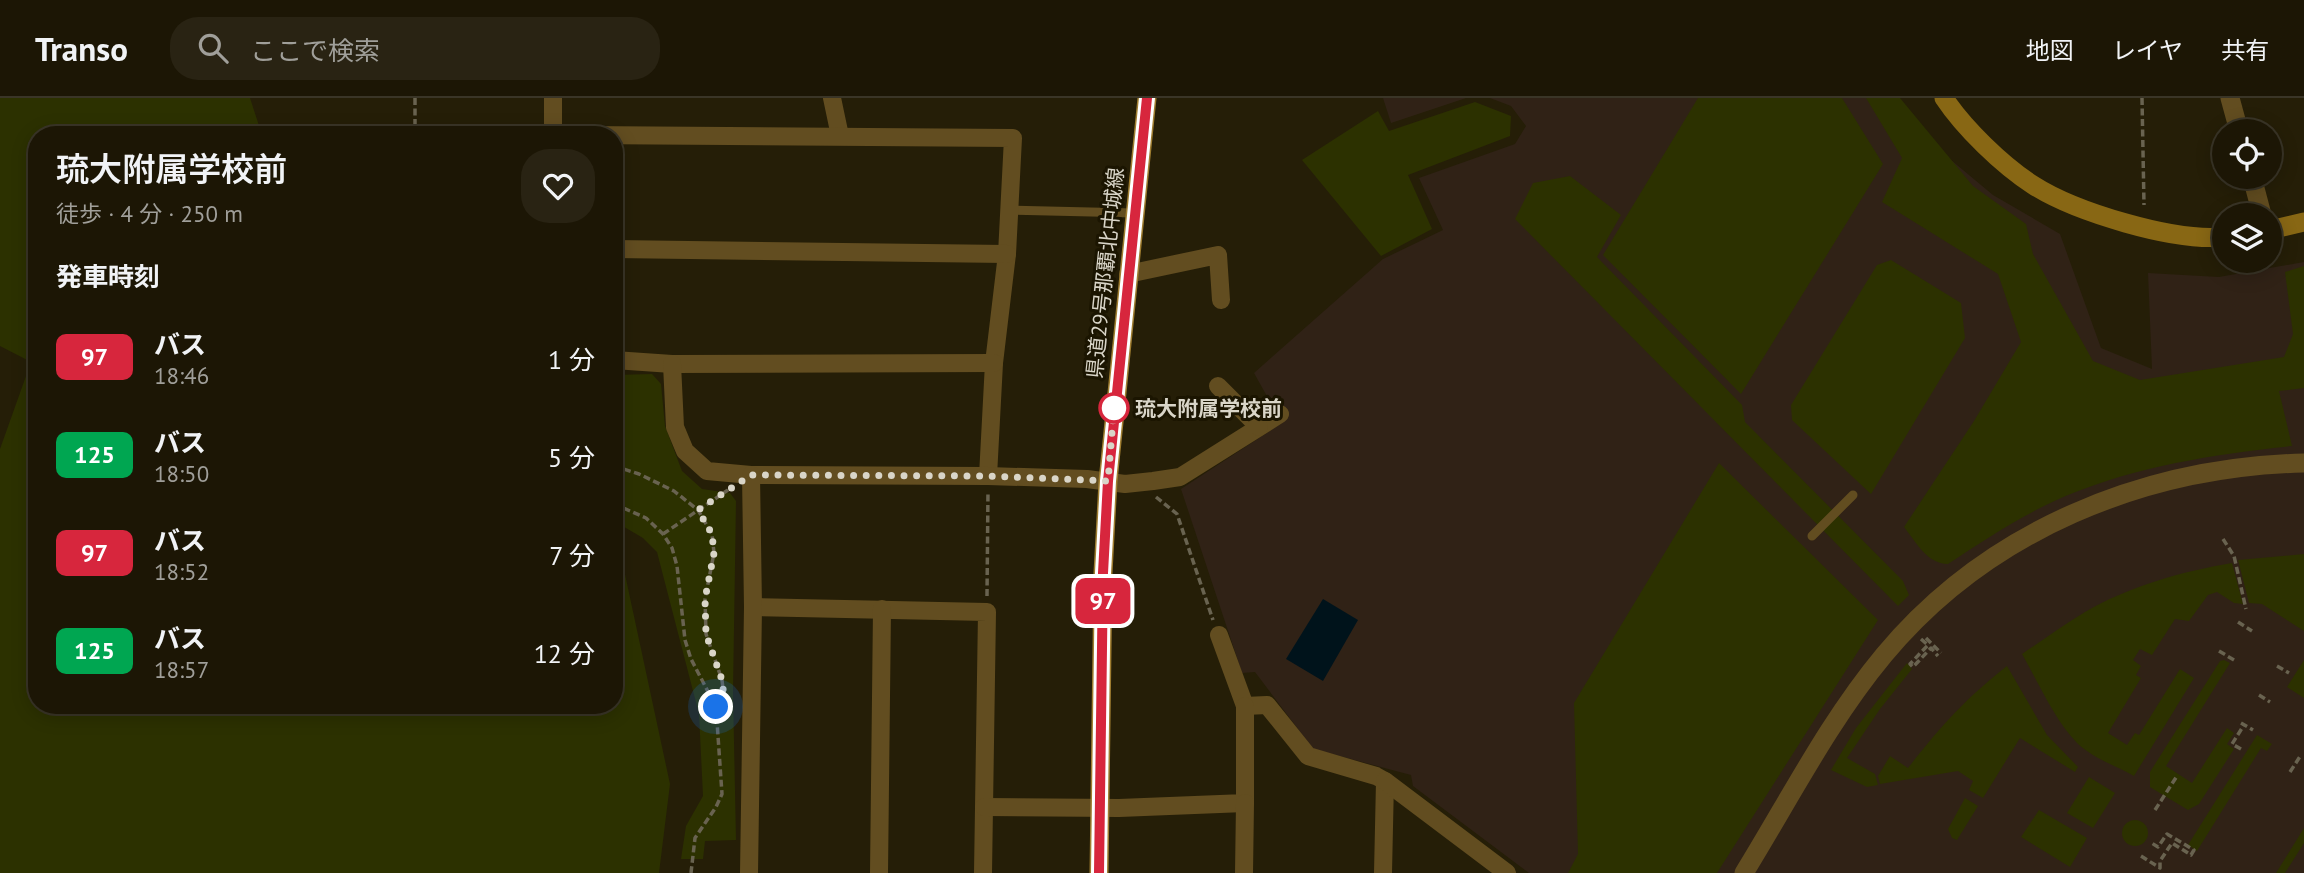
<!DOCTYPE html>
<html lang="ja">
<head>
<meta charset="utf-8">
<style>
	:root { --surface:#1c1605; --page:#292313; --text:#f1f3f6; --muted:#a09f9a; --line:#3a3527 }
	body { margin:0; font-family:"PT Sans","Noto Sans JP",sans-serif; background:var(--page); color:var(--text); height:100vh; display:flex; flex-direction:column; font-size:26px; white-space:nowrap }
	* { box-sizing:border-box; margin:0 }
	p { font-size:23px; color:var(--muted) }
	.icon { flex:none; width:38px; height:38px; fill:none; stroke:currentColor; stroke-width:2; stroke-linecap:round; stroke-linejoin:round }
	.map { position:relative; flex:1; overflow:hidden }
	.sheet { position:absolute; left:28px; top:28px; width:595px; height:588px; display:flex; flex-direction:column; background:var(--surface); border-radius:28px; box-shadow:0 4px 18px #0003,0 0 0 2px var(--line) }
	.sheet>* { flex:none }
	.badge { padding:0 14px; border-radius:10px; font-size:24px; line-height:46px }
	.controls { position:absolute; left:2212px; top:21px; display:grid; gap:14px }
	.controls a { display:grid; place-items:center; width:70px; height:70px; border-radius:50%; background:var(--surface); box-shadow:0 4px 18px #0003,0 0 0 2px var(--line); font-size:35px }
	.you { position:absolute; width:35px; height:35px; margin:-18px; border:5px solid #fff; border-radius:50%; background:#1a73e8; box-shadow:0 0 0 10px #1a73e833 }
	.map>.badge { position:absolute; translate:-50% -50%; box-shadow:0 0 0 4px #fff }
	h2 { padding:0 28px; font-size:26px; line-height:63px }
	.round { display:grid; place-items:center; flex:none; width:74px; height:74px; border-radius:28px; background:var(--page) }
	.summary { display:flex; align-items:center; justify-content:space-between; height:119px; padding:0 28px }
	h1 { font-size:33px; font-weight:600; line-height:52px }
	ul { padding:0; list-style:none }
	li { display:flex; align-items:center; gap:21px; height:98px; padding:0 28px }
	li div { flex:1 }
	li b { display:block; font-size:26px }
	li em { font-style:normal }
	li .badge { min-width:77px; font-weight:700; text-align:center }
	header { display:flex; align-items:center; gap:42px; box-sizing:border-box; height:98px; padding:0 35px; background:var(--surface); border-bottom:2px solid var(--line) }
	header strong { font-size:33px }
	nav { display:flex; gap:38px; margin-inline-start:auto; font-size:24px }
	.search { width:490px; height:63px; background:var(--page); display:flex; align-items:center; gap:18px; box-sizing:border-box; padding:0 24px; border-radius:28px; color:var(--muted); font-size:26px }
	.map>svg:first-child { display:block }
</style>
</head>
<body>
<header>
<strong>Transo</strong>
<div class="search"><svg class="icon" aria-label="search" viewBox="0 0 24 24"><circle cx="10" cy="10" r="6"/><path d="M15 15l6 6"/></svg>ここで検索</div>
<nav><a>地図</a><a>レイヤ</a><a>共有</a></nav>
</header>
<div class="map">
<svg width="2304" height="775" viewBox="0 0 2304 775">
	<rect width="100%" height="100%" fill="#251e07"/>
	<g fill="#302216">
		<polygon points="1383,0 1466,0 1391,25"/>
		<polygon points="1490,0 1894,0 1915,32 1993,97 2060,136 2101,250 2152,271 2148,175 2219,179 2304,164 2304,775 1529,775 1413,688 1411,677 1313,651 1255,574 1242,575 1181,391 1282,325 1254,275 1383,161 1443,132 1419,80 1515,46 1526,28 1511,8"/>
	</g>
	<g fill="#2c3100">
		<polygon points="0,0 250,0 262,37 37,37 37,607 614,607 614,462 623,467 670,686 659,775 0,775 0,351 31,264 0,248"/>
		<polygon points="1698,0 1842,0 1883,66 1741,296 1603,157"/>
		<path d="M 1866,0 L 1900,0 L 1973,88 L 2026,126 L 2033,156 L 2093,263 L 2140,282 L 2284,259 L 2293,236 L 2285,174 L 2304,168 L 2304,290 L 2279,293 L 2292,348 C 2216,356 2138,368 2068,397 C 2025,415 1986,441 1948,466 C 1927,466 1916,444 1904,429 L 1974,323 L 2021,244 L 1998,176 L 1882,104 L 1902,60 Z"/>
		<polygon points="1475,4 1511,18 1510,38 1408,77 1432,131 1381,158 1302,62 1378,13 1389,33"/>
		<polygon points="1570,78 1621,117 1597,159 1742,307 1745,324 1903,483 1909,497 1898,508 1515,121 1533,85"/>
		<polygon points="1891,162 1961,205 1965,240 1871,396 1792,322 1791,307 1877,167"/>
		<polygon points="652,276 661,286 665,328 682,373 702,391 730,395 736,403 733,594 736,742 705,743 703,761 681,761 686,728 703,698 699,616 657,454 643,440 614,423 614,277"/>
		<polygon points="1719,365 1878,522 1717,775 1568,775 1578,756 1574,605"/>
		<polygon points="2304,456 2304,533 2262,506 2249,505 2238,462"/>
		<path d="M 2232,465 L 2243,506 L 2234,505 L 2217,494 L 2208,497 L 2189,523 L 2175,521 L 2152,557 L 2140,551 L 2133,562 L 2141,568 L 2136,577 L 2141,580 L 2108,635 L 2127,647 L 2135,635 L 2139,637 L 2180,571 L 2194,580 L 2134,678 C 2115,667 2094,661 2077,645 C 2055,623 2038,584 2022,556 C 2043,542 2063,527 2085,514 C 2130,488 2180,474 2232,465 Z"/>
		<polygon points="2224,562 2230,565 2166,668 2192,685 2227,630 2234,635 2227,646 2234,651 2199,706 2188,712 2150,689 2150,674 2220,563"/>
		<polygon points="2304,562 2304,600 2287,589"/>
		<polygon points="1907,565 1912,571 1880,611 1847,660 1875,676 1878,687 1867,689 1831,672 1856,630"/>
		<path d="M 2007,568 L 2047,637 L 2078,669 L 2075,674 L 2020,640 L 1983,700 L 1969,692 L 1973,683 L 1958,673 L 1880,686 L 1878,678 L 1890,658 L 1908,670 C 1940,629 1966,600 2007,568 Z"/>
		<polygon points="2257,637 2272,646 2267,653 2261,650 2197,753 2188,747"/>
		<polygon points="2089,679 2115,695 2093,730 2067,715"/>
		<polygon points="1965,700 1978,708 1957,742 1952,740 1948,731"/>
		<polygon points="2039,712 2087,740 2070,769 2021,739"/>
		<circle cx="2135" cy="735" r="13"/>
		<polygon points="2304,730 2304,745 2285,775 2276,775"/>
	</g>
	<polygon fill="#00131b" points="1323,501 1358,522 1323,583 1286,561"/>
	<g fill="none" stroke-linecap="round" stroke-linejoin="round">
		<g stroke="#696350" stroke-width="3.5" stroke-dasharray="7 3.5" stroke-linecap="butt">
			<polyline points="415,0 415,26"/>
			<polyline points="2142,0 2144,107"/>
			<polyline points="614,368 639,376 674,393 698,412 712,436 714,455 705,501 706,536 722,582 725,607 716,609"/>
			<polyline points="1156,399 1177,416 1213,522"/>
			<polyline points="614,406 646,420 663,436 672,450 677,468 685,542 691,561 716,609 722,696 716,709 695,740 691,775"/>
			<polyline points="663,436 728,392"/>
			<polyline points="2223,441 2234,458 2246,511"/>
			<polyline points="987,498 988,393"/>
			<polyline points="2238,524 2252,533"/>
			<polyline points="1926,540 1941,555"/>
			<polyline points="1921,541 1928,547 1910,566 1913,569 1931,550 1938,558"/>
			<polyline points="2219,553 2234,562"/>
			<polyline points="2277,568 2289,575"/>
			<polyline points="2259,597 2270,604"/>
			<polyline points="2241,625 2253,632"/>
			<polyline points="2241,651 2232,646 2244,627"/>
			<polyline points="2290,674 2301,657"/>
			<polyline points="2155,712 2177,678"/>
			<polyline points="2141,758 2160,770 2160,763 2172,745 2191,757 2194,752 2167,736 2158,749 2150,744"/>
		</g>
		<g stroke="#624d20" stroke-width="9">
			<polyline points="1010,112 1134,115"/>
			<polyline points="1812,438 1853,397"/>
		</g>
		<g stroke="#624d20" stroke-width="18">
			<polyline points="832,0 840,38"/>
			<polyline points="430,36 1013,40 1007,156 994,265 988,378"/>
			<polyline points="553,37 553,0"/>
			<polyline points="614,151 1007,156"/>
			<polyline points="1128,176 1218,157 1221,202"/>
			<polyline points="614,262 672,266 994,265"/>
			<polyline points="672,266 675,329 685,353 707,373 751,377 988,378 1087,381 1125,386 1153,383 1180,379 1280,316"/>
			<polyline points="1218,288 1259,329"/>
			<polyline points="753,509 987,514 983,775"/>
			<polyline points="1219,537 1245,608 1267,607 1308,658 1376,678 1385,683 1383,775"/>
			<polyline points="1385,683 1507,775"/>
			<polyline points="984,709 1119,710 1245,705 1245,608"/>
			<polyline points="749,775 753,509 751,377"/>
			<polyline points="879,775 882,511"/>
			<polyline points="1244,775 1245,705"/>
		</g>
		<g stroke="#624d20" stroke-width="19">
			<polyline points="2230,0 2239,33"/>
			<polyline points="2252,79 2262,117"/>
			<path d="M 1744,775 C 1789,702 1829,623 1884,557 C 1988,432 2144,369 2304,365"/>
		</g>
		<g stroke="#886714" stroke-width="19">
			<path d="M 1944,0 C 1964,30 2002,67 2033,87 C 2075,114 2174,144 2224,139"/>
			<polyline points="2270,132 2304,124"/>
		</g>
		<polyline stroke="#9f7d30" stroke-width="19" points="1099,775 1103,475 1108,383 1147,0"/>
	</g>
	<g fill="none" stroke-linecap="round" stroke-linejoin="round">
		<defs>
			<polyline id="line" points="1099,775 1103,475 1108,383 1147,0"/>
		</defs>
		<use href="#line" stroke="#fff" stroke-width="16"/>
		<use href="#line" stroke="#d7263d" stroke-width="10"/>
		<polyline stroke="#d9d5c8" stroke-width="7" stroke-dasharray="0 12.6" points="716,609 725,607 722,582 706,536 705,501 714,455 712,436 698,412 751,377 988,378 1108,383 1114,310"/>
	</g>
	<circle fill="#fff" stroke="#d7263d" stroke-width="3.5" cx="1114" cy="310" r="14"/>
	<g text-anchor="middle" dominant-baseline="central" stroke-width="6" stroke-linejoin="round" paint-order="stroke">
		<g font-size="21" fill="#d9d5c8" stroke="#1b1501">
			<text transform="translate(1105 175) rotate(-84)">県道29号那覇北中城線</text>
		</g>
		<g font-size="21" font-weight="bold" fill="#d9d5c8" stroke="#1b1501" text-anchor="start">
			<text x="1135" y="310">琉大附属学校前</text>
		</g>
	</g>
</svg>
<div class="controls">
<a><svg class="icon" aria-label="locate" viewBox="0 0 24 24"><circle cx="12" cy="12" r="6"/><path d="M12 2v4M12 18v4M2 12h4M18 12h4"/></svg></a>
<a><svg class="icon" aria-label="layers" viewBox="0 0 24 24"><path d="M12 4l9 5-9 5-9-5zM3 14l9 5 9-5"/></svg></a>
</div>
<div class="you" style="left:716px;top:609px"></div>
<b class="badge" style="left:1103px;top:503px;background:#d7263d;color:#fff">97</b>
<section class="sheet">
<div class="summary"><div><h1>琉大附属学校前</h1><p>徒歩 · 4 分 · 250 m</p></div><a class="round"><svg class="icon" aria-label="heart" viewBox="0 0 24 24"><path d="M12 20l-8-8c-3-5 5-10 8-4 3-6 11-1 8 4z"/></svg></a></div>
<h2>発車時刻</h2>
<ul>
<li><span class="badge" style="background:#d7263d;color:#fff">97</span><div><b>バス</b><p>18:46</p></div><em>1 分</em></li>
<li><span class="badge" style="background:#00a651;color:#fff">125</span><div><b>バス</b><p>18:50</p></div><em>5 分</em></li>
<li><span class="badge" style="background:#d7263d;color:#fff">97</span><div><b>バス</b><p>18:52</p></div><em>7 分</em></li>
<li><span class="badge" style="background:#00a651;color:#fff">125</span><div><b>バス</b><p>18:57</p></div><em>12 分</em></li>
</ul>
</section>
</div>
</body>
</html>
